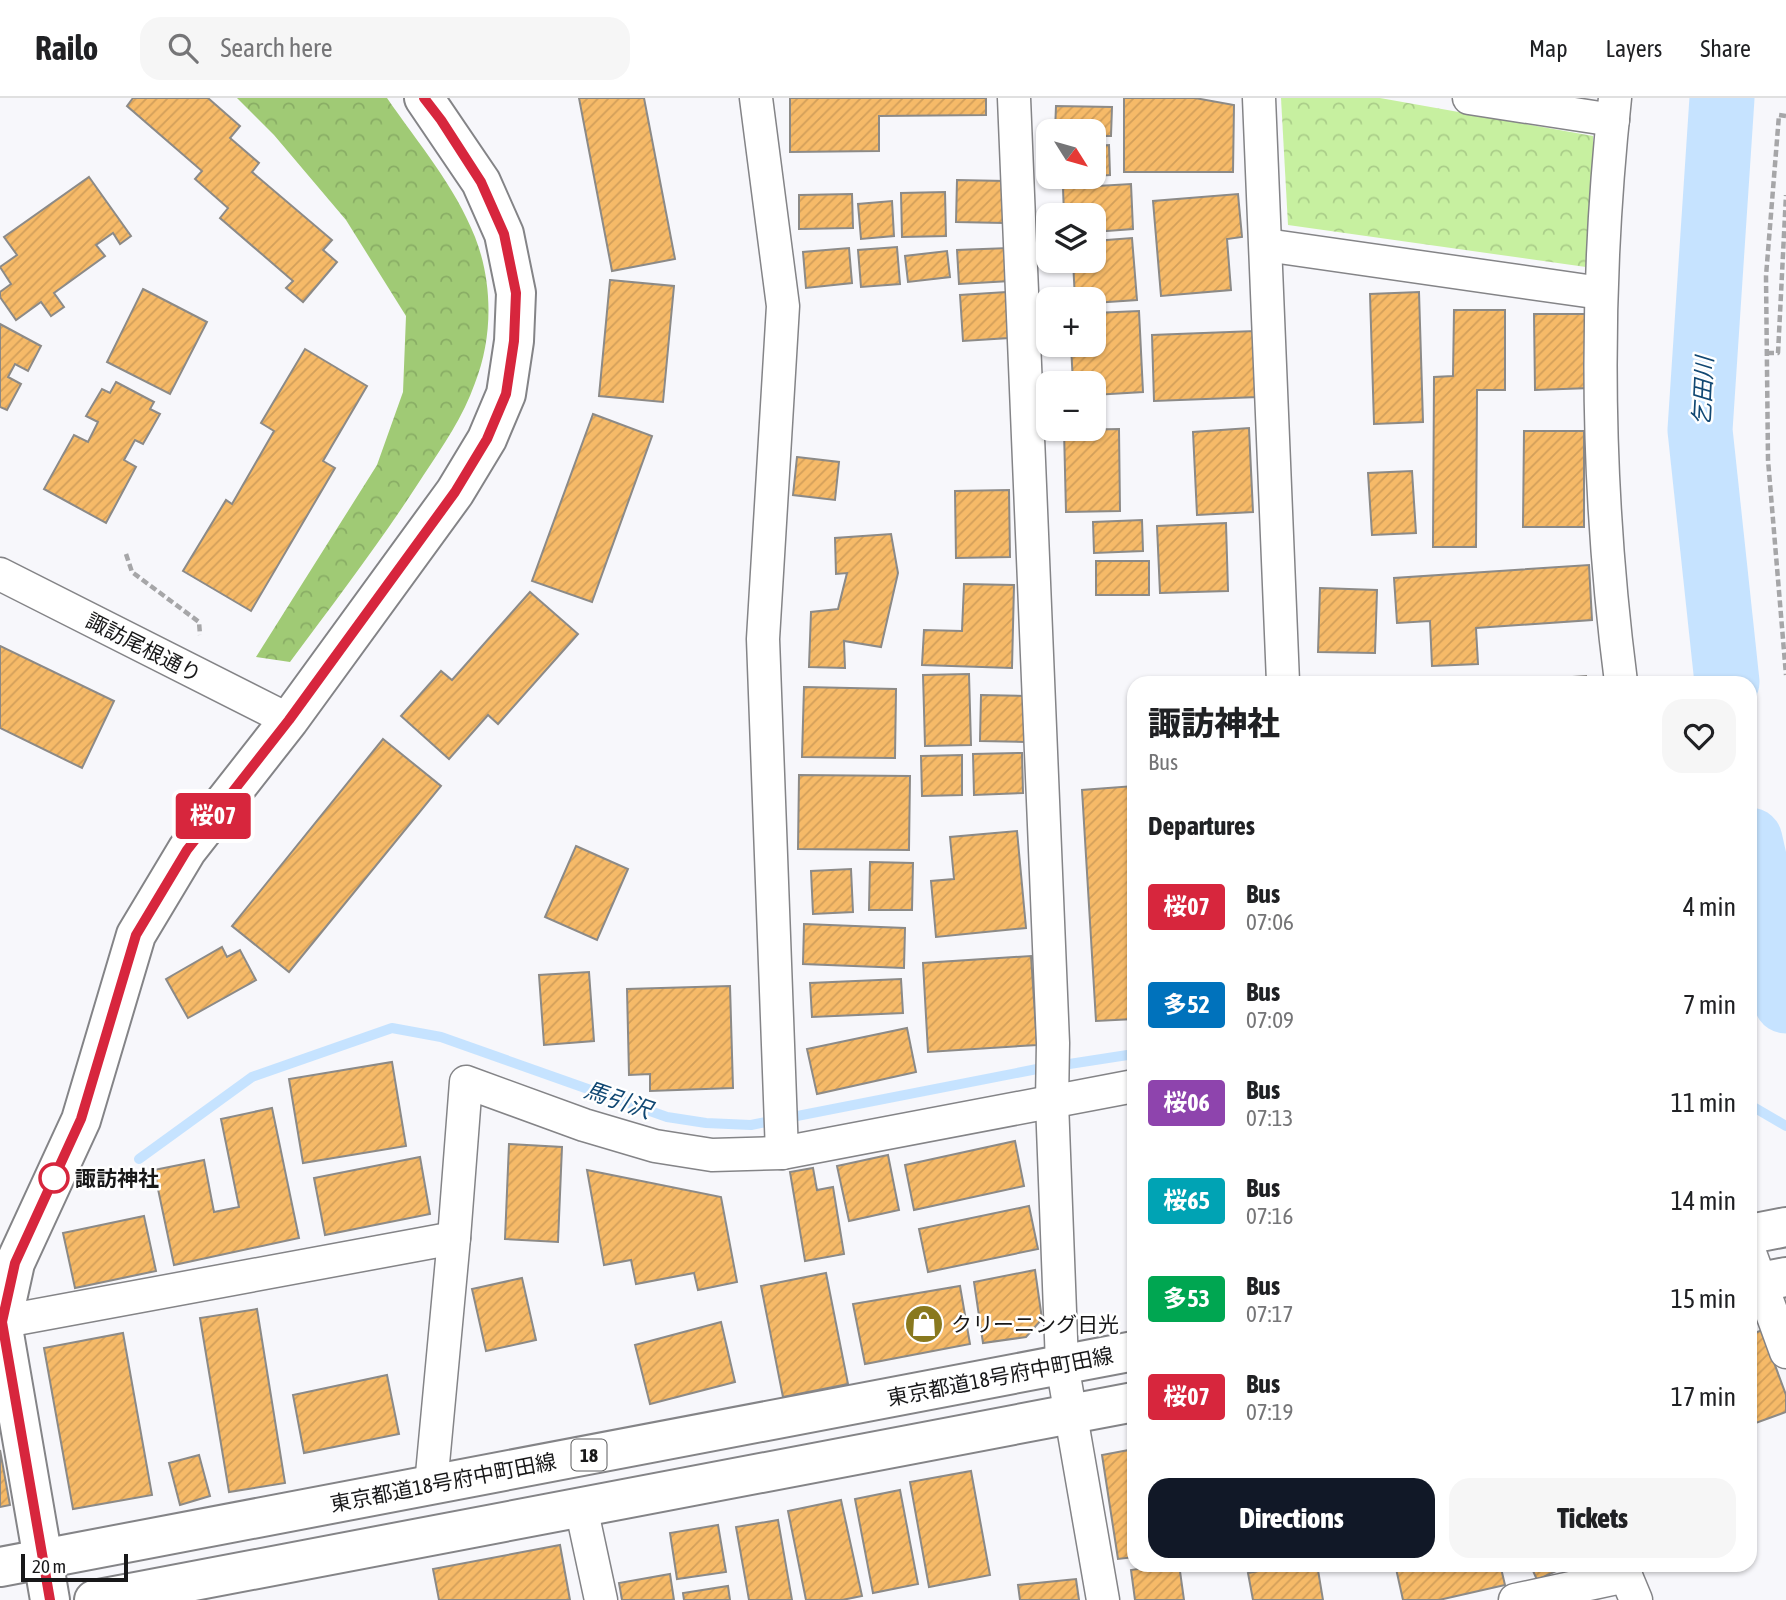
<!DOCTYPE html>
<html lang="en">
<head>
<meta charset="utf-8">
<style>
	:root { --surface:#fff; --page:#f6f6f6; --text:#202124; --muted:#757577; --line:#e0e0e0; --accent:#111827 }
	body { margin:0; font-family:"Asap Condensed","Noto Sans JP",sans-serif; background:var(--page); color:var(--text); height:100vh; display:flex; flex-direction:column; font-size:26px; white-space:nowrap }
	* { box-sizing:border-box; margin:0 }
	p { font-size:23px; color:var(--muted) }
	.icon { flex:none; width:38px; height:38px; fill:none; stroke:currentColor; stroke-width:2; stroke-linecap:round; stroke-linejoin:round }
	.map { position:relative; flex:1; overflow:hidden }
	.panel { position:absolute; left:1127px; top:578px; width:630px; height:896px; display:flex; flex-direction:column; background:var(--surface); border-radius:21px; box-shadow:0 2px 5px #0004 }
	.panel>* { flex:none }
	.badge { padding:0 14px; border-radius:5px; font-size:24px; line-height:46px }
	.needle { width:46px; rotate:127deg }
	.tools { position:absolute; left:1036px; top:21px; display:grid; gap:14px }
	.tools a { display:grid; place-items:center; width:70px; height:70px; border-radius:14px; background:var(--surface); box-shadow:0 2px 5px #0004; font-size:35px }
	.scale { position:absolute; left:21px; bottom:18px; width:107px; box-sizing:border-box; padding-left:7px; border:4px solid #181819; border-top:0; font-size:19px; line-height:24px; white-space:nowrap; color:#181819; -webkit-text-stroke:5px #fff; paint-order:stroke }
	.map>.badge { position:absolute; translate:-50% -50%; box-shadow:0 0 0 4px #fff }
	h2 { padding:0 21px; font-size:26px; line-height:63px }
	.round { display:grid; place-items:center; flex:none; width:74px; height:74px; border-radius:21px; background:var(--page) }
	.overview { display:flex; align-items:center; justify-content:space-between; height:119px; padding:0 21px }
	h1 { font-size:33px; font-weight:800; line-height:52px }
	.action { display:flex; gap:14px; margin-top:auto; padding:14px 21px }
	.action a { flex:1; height:80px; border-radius:21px; background:var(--accent); color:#fff; font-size:28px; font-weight:800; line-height:80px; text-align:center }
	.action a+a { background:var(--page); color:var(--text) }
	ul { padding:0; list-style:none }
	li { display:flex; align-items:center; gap:21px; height:98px; padding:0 21px }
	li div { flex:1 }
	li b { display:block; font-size:26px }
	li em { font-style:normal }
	li .badge { min-width:77px; font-weight:700; text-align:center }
	header { display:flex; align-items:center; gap:42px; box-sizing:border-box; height:98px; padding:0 35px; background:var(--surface); border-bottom:2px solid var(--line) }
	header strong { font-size:33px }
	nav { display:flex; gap:38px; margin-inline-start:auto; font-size:24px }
	.search { width:490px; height:63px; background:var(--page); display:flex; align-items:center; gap:18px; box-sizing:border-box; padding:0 24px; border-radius:21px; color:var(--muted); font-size:26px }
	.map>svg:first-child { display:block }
</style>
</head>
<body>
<header>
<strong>Railo</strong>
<div class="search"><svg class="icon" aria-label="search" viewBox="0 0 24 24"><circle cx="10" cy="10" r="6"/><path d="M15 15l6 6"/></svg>Search here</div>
<nav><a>Map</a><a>Layers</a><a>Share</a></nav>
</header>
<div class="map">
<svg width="1786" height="1502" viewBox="0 0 1786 1502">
	<defs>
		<pattern id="forest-crowns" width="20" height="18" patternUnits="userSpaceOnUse" patternTransform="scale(1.75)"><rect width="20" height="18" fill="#a0ca75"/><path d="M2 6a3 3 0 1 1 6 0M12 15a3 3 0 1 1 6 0" fill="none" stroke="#89ad65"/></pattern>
		<pattern id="park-crowns" width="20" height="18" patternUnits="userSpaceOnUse" patternTransform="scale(1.75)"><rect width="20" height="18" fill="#c7f0a0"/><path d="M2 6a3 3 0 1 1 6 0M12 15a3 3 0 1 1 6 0" fill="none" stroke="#aacd89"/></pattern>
		<pattern id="building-hatch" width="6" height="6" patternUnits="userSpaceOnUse" patternTransform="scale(1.75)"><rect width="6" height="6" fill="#f6ba68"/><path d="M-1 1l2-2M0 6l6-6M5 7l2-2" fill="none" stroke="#d29f5a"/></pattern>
	</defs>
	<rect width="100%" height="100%" fill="#f7f7fb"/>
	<path fill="url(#forest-crowns)" d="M 237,0 L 387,0 C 418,45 455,88 475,139 C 493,185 493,239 475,285 C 463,319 443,348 423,378 C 382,442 336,502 290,564 L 256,559 L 377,367 L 403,294 L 406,218 L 346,122 L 274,37 Z"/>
	<polygon fill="url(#park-crowns)" points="1281,0 1380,0 1593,38 1593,170 1288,127"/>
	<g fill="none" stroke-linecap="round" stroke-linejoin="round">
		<g stroke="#c6e3ff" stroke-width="10">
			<polyline points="1750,1007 1786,1028"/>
			<polyline points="139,1061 252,979 392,930 441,939 667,1019 706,1025 751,1027 1037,971 1134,956"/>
		</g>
		<g stroke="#c6e3ff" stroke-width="65">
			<polyline points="1722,0 1700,332 1727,584"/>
			<polyline points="1750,742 1786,903"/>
		</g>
	</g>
	<g fill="url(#building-hatch)" stroke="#8c8a87" stroke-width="2">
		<polygon points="133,0 208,0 240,28 230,40 259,65 252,74 332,142 323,152 337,164 303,204 286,190 293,183 220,120 228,110 195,81 202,73 127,8"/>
		<polygon points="579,0 644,0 675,161 612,173"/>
		<polygon points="790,0 986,0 986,17 879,18 879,53 790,54"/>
		<polygon points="1124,0 1195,0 1234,7 1233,74 1124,74"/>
		<polygon points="1056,8 1112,9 1111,38 1094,38 1094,33 1055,33"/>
		<polygon points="1109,47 1110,77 1094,78 1094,48"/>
		<polygon points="89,79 131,138 120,146 113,135 96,147 105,158 54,195 64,209 51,218 41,204 16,222 0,199 0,194 11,186 0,169 17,157 4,139"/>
		<polygon points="957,82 1005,83 1004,125 956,124"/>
		<polygon points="1131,86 1133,131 1094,134 1094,117 1064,117 1063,90"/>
		<polygon points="945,94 946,138 902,139 901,95"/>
		<polygon points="852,96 853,130 799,131 799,97"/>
		<polygon points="1238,96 1242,139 1227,141 1231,192 1161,198 1153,103"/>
		<polygon points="892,103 894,138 861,141 858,106"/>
		<polygon points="1132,140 1137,202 1094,205 1094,201 1075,201 1073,163 1094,163 1094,143"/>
		<polygon points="897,149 900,186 861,189 858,152"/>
		<polygon points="849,150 852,185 806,190 803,154"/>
		<polygon points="1009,150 1010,183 959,186 957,152"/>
		<polygon points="947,153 950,179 908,184 905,158"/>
		<polygon points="610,182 674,188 663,304 599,298"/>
		<polygon points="143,191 207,224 170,296 107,264"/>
		<polygon points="1006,194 1009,240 963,243 960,197"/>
		<polygon points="1419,194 1423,324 1374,326 1370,196"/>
		<polygon points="1454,212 1505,212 1505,292 1477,292 1476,449 1433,449 1434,279 1453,278"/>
		<polygon points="1139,213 1143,294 1094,297 1094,285 1073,285 1071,247 1094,247 1094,215"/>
		<polygon points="1534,216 1590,216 1591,290 1535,292"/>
		<polygon points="0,226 41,248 28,273 15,266 8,279 21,286 7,312 0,309"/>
		<polygon points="1255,233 1258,299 1154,303 1152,237"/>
		<polygon points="305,251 367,288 323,363 335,370 251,513 183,473 226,402 232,406 274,333 261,325"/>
		<polygon points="116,284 154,304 150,311 160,316 143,346 135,342 124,362 136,369 106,425 44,391 74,337 88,344 98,324 86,318 102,291 110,295"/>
		<polygon points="593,316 652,338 592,504 532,483"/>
		<polygon points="1249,330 1253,414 1197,417 1193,334"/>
		<polygon points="1119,331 1120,413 1066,414 1064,332"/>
		<polygon points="1524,333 1584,333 1584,429 1523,429"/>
		<polygon points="797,359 839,364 835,402 793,397"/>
		<polygon points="1412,373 1416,435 1372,437 1368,375"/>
		<polygon points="1009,392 1010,459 956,460 955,393"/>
		<polygon points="1142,422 1143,453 1094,455 1093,424"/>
		<polygon points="1226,425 1228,493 1160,495 1157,428"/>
		<polygon points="891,436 898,475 881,549 844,543 845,570 809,569 811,514 838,511 847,475 836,476 835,440"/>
		<rect x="1096" y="463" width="53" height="34"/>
		<polygon points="1589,467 1592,522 1476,530 1478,566 1432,568 1430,523 1397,525 1394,480"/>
		<polygon points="964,486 1014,487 1012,570 922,567 924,532 962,533"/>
		<polygon points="1320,490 1377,492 1375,555 1318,554"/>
		<polygon points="530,494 578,536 498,626 488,617 449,661 401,618 441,573 452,582"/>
		<polygon points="0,548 114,603 82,670 0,630"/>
		<polygon points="969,576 971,647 925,648 923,577"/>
		<polygon points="1586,578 1586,584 1497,584"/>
		<polygon points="804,589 896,591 895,660 802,659"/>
		<polygon points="981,597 1027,598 1026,644 980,643"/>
		<polygon points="383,641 441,688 289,874 232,828"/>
		<polygon points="1022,655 1023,695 974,697 973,656"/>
		<polygon points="962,657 962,697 922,698 921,658"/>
		<polygon points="799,677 910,678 909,752 798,751"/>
		<polygon points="1134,688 1134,921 1096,923 1082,692"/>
		<polygon points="1017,733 1026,830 936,839 931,783 954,781 950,739"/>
		<polygon points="576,748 628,771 597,842 545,819"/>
		<polygon points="870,764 913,765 912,812 869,812"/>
		<polygon points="851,771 853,814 813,816 811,773"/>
		<polygon points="804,826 905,830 904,870 803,866"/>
		<polygon points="222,849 227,859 240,852 256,882 188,920 166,881"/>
		<polygon points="1031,858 1037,947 928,954 923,865"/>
		<polygon points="589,874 594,943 544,947 539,877"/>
		<polygon points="901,881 903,915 812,919 810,885"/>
		<polygon points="730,888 733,990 650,993 650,976 629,977 627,891"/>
		<polygon points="907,930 916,974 817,996 807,951"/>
		<polygon points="392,964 406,1048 303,1065 289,981"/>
		<polygon points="272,1010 299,1140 174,1167 154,1072 204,1062 214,1114 239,1109 221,1021"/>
		<polygon points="1015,1043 1024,1088 914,1112 905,1067"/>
		<polygon points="509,1046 562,1049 558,1144 505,1141"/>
		<polygon points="888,1057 899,1112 849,1123 837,1068"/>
		<polygon points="420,1059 430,1116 325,1137 314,1080"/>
		<polygon points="813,1070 817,1092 833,1089 844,1156 805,1163 790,1074"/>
		<polygon points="587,1072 721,1099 737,1184 698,1192 694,1175 636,1186 631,1162 604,1167"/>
		<polygon points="1029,1108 1038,1151 928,1174 919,1131"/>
		<polygon points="144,1118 156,1173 75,1190 63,1135"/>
		<polygon points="1035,1172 1042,1221 1026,1239 983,1245 974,1184"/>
		<polygon points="826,1175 848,1286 783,1299 761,1188"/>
		<polygon points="522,1180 536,1242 486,1253 472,1191"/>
		<polygon points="960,1188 970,1246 865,1266 853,1206"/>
		<polygon points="257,1211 285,1385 229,1394 200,1220"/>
		<polygon points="721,1224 735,1284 650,1306 635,1247"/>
		<polygon points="1762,1232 1786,1297 1786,1314 1753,1326 1750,1318 1750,1237"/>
		<polygon points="123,1235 152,1397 73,1411 44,1250"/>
		<polygon points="387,1277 399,1336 304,1355 293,1297"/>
		<polygon points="1134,1351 1134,1459 1118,1461 1102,1357"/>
		<polygon points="0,1352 10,1407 0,1409"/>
		<polygon points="199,1357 210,1398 180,1407 169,1365"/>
		<polygon points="971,1373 990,1477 929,1489 910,1384"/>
		<polygon points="900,1392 918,1486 873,1495 855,1401"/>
		<polygon points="841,1402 862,1498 842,1502 806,1502 788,1413"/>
		<polygon points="778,1422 792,1502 749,1502 736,1429"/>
		<polygon points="718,1427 726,1474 677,1481 670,1435"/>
		<polygon points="560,1447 570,1502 439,1502 433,1471"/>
		<polygon points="1171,1466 1179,1466 1184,1502 1135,1502 1131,1472"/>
		<polygon points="1297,1466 1317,1466 1323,1502 1253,1502 1248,1475"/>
		<polygon points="1395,1466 1500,1466 1505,1487 1439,1502 1403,1502"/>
		<polygon points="1530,1466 1571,1466 1537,1482"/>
		<polygon points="670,1476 674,1502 622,1502 619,1485"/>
		<polygon points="1076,1481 1079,1502 1020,1502 1018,1487"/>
		<polygon points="728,1488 730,1502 684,1502 683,1495"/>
	</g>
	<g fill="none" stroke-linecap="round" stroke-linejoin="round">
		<defs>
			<g id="minor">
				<polyline points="756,0 783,208 763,541 782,1055"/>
				<polyline points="1014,0 1053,945 1052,1004 1062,1266 1103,1502"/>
				<polyline points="1259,0 1283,584"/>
				<polyline points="1469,0 1613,22"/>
				<path d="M 1615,0 C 1594,194 1596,391 1621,584"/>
				<polyline points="1266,147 1601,195"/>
				<polyline points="0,476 289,622"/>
				<polyline points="1750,1155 1786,1254"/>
				<polyline points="0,1224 454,1140 466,984 584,1027 655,1048 712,1057 782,1055 1134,988"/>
				<polyline points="431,1387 454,1140"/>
				<polyline points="581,1409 601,1502"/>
				<polyline points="1621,1466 1636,1502"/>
				<polyline points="1515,1502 1626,1478"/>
			</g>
			<polyline id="tertiary" points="50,1502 2,1224 15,1165 81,1022 136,837 187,752 289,622 455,394 487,341 506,296 514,243 516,195 504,136 481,84 424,0"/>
			<g id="primary">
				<polyline points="1750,1136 1786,1129"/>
				<polyline points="1750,1186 1786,1179"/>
				<polyline points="0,1469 1134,1253"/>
				<polyline points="94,1502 1134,1304"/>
			</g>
		</defs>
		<use href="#minor" stroke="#848487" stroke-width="35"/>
		<use href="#tertiary" stroke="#848487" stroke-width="42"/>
		<use href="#primary" stroke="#848487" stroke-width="42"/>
		<g stroke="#a6a6a8" stroke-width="4.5" stroke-dasharray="7 3.5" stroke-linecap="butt">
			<polyline points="1786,18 1779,17 1766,178 1768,362 1786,577"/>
			<polyline points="1767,255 1778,255 1786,97"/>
			<polyline points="126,456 132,474 199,524 200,537"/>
		</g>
		<use href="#minor" stroke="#fff" stroke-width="32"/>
		<use href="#tertiary" stroke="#fff" stroke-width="38"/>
		<use href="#primary" stroke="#fff" stroke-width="38"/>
	</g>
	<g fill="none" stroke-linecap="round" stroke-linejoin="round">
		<defs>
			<polyline id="line" points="50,1502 2,1224 15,1165 81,1021 136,837 187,752 289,622 455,394 487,341 506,296 514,243 516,195 504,136 481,84 441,22 424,0"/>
		</defs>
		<use href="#line" stroke="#fff" stroke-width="16"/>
		<use href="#line" stroke="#d7263d" stroke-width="10"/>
	</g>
	<defs>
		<symbol id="shop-disc" viewBox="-11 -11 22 22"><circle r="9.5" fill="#89791e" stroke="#fff"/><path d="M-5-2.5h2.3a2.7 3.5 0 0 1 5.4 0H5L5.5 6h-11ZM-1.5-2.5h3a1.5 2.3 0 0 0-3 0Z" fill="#fff"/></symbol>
	</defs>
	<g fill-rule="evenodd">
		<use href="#shop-disc" x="902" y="1204" width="44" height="44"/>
	</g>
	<circle fill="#fff" stroke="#d7263d" stroke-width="3.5" cx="54" cy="1080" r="14"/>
	<g text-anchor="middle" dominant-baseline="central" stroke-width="5" stroke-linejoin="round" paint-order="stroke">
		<rect fill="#fff" stroke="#5d5d5e" stroke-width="2" x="571.5" y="1341.5" width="35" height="31" rx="5"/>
		<g font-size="19" font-weight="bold" fill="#181819">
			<text x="589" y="1357">18</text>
		</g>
		<g font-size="21" fill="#181819" stroke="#fff">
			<text transform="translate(144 549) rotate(27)">諏訪尾根通り</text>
			<text transform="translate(1000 1278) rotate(-11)">東京都道18号府中町田線</text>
			<text transform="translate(443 1384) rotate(-11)">東京都道18号府中町田線</text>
		</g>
		<g font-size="21" font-weight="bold" fill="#181819" stroke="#fff" text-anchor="start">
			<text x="75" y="1080">諏訪神社</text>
		</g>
		<g font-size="21" fill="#181819" stroke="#fff" text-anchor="start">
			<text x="951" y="1226">クリーニング日光</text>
		</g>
		<g font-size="23" font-style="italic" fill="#114873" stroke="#fff">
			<text transform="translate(1703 293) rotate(-87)">乞田川</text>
			<text transform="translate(618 1002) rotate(19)">馬引沢</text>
		</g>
	</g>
</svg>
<div class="tools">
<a><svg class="needle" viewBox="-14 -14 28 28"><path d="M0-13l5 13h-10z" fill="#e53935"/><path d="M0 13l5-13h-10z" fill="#757577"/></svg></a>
<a><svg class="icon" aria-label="layers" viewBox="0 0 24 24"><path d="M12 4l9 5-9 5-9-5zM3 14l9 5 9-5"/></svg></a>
<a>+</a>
<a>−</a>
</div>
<div class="scale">20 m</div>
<b class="badge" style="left:213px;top:718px;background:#d7263d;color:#fff">桜07</b>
<section class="panel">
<div class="overview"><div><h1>諏訪神社</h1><p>Bus</p></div><a class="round"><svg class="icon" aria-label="heart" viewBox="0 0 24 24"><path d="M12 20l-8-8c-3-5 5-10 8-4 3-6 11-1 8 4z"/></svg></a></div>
<h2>Departures</h2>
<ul>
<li><span class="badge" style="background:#d7263d;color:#fff">桜07</span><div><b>Bus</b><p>07:06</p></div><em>4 min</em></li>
<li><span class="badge" style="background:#0072bc;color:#fff">多52</span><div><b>Bus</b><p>07:09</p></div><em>7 min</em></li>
<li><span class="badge" style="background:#8e44ad;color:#fff">桜06</span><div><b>Bus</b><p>07:13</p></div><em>11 min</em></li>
<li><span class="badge" style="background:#00a3b4;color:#fff">桜65</span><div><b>Bus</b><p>07:16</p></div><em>14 min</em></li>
<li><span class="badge" style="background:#00a651;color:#fff">多53</span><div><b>Bus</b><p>07:17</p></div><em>15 min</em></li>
<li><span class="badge" style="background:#d7263d;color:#fff">桜07</span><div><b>Bus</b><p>07:19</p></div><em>17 min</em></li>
</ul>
<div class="action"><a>Directions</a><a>Tickets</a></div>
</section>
</div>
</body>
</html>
